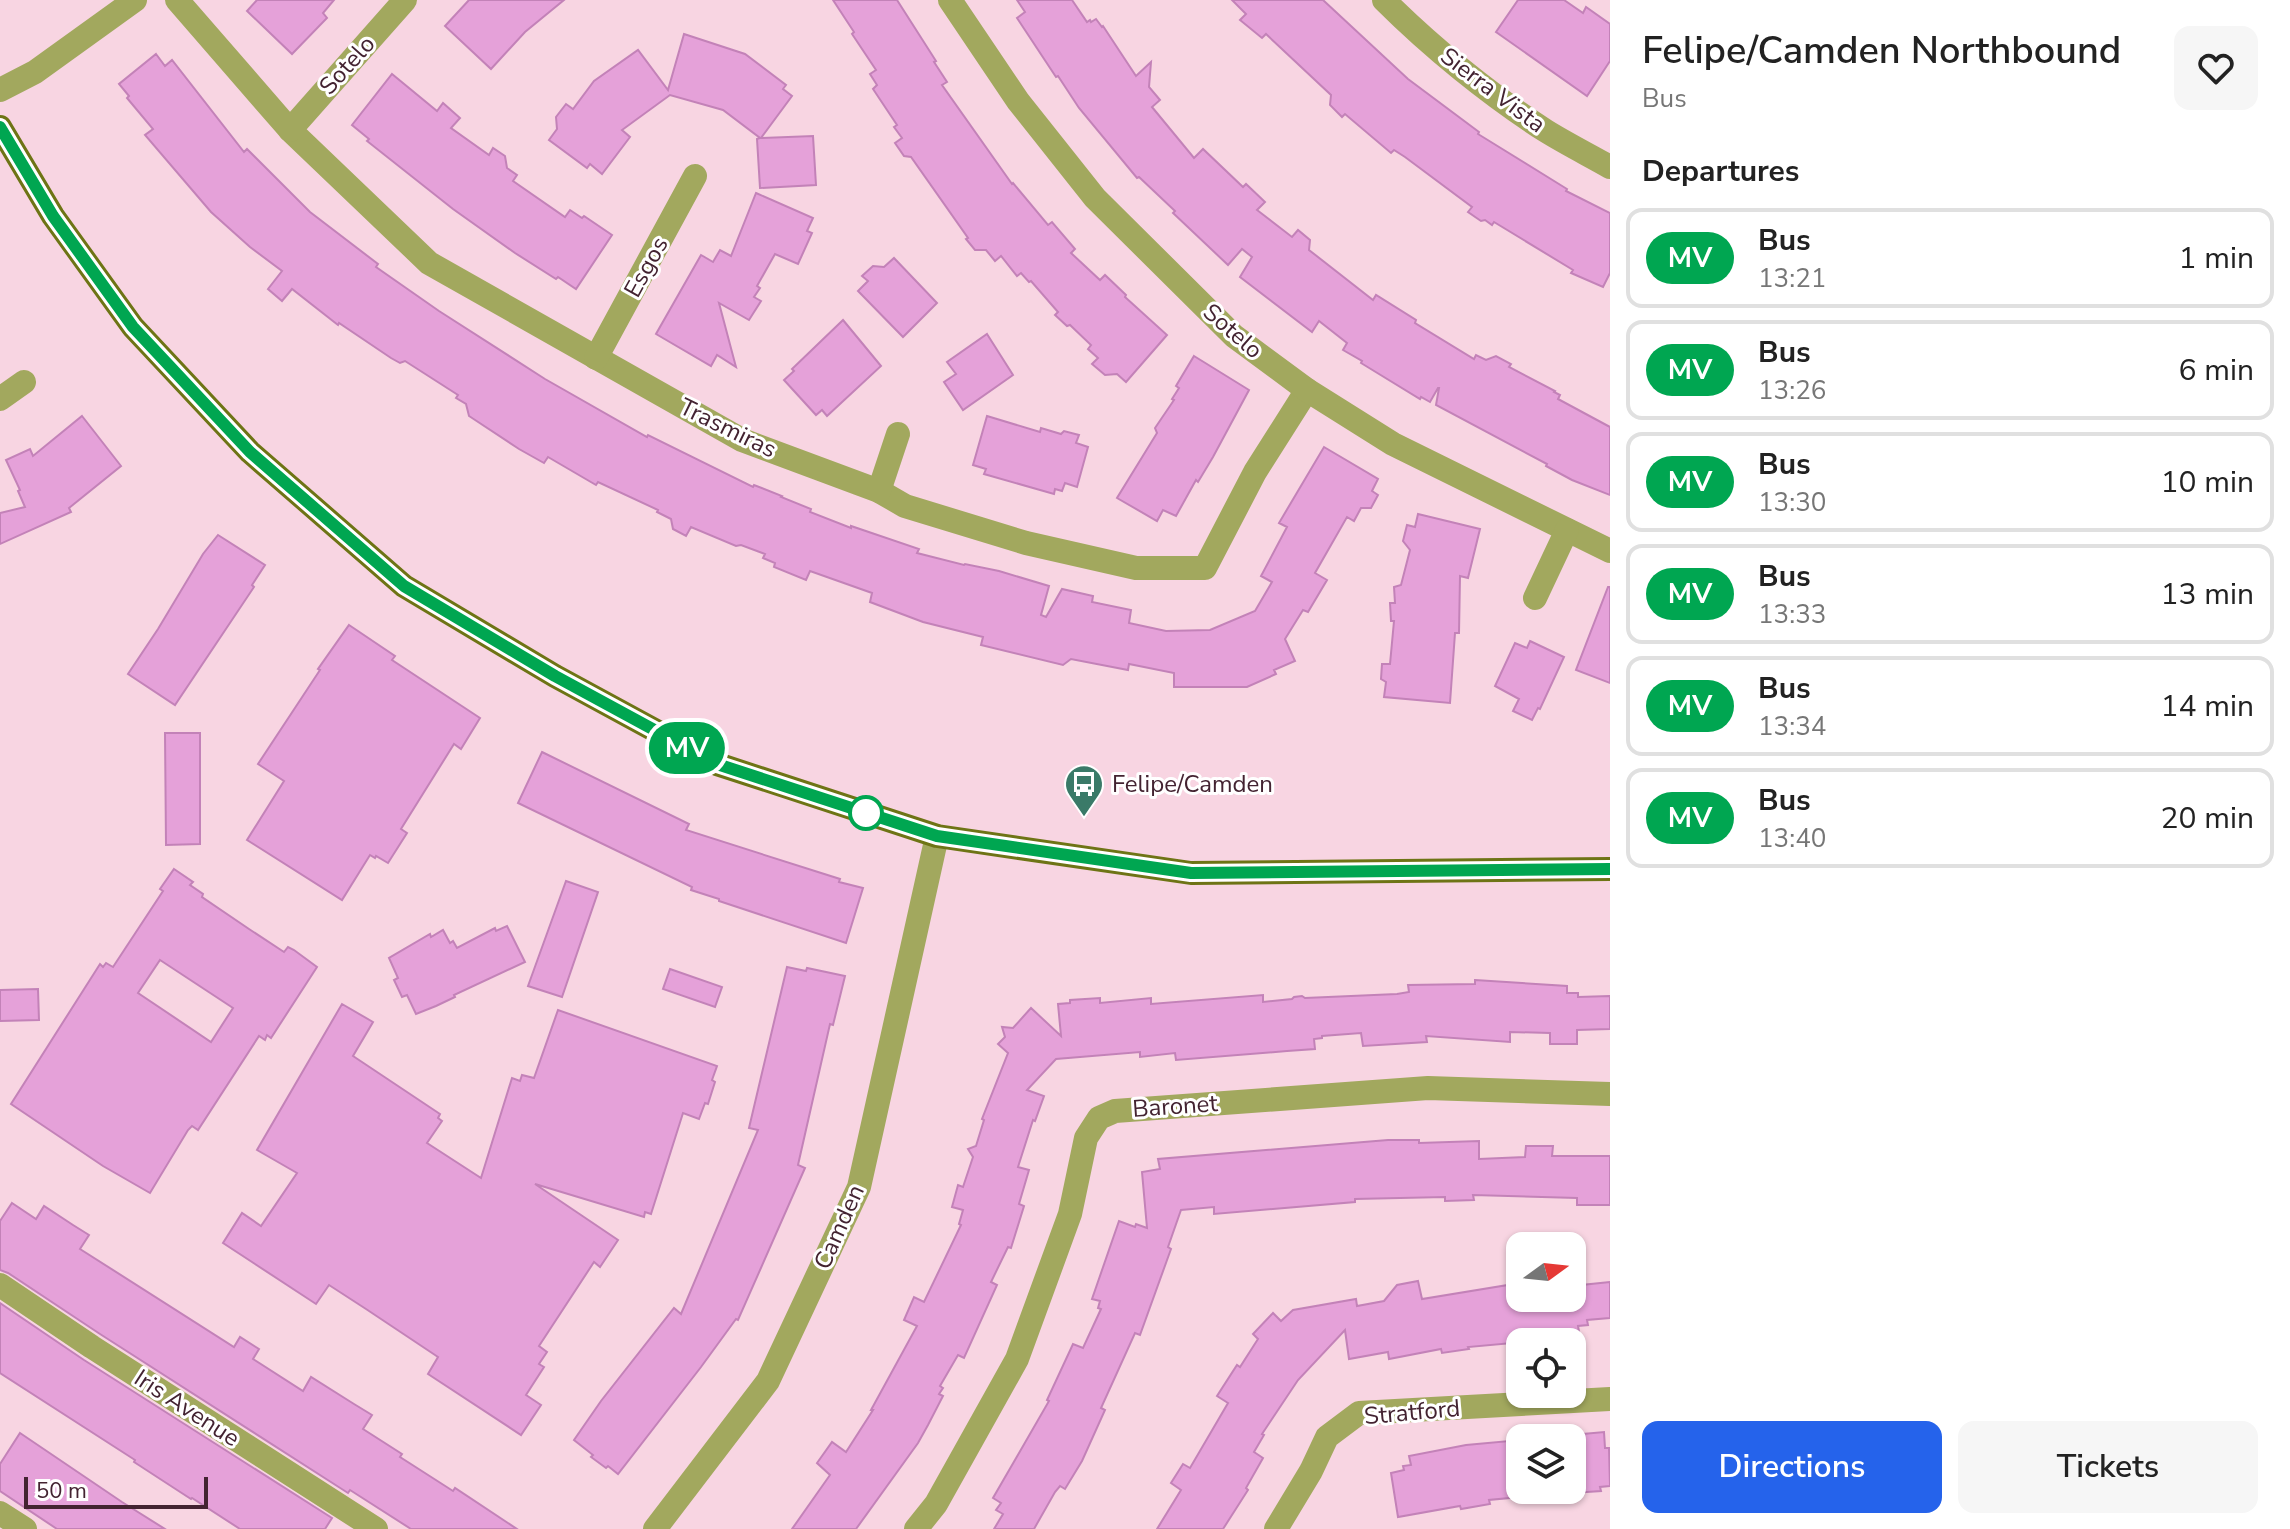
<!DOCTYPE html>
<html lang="en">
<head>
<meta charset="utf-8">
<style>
	:root { --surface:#fff; --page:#f6f6f6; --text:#222; --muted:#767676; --line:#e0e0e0; --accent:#2563eb }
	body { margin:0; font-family:"Nunito Sans",sans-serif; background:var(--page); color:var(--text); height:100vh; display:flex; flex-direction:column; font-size:30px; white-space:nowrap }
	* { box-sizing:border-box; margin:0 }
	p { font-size:26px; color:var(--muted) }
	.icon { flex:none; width:44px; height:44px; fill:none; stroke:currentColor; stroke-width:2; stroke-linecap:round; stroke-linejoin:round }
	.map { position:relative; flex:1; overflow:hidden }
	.side { display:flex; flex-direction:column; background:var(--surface); width:680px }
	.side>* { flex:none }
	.badge { padding:0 16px; border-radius:26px; font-size:28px; line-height:52px }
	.needle { width:52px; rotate:75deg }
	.buttons { position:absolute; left:1506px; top:1232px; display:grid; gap:16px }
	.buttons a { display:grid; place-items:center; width:80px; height:80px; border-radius:16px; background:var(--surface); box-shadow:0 2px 6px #0004; font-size:40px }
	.scale { position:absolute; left:24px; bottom:20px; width:184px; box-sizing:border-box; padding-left:8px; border:4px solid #432331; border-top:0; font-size:22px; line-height:28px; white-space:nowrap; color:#432331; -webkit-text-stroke:6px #fff; paint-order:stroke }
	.map>.badge { position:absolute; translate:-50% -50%; box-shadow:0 0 0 4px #fff }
	h2 { padding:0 32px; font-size:30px; line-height:72px }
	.round { display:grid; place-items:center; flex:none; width:84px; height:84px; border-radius:16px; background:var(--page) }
	.headline { display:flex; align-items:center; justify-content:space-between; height:136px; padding:0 32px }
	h1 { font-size:38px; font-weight:600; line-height:60px }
	.button { display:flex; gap:16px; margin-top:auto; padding:16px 32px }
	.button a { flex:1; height:92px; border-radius:16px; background:var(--accent); color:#fff; font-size:32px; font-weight:600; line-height:92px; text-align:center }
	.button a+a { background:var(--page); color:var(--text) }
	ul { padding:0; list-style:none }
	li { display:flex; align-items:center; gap:24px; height:100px; margin:0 16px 12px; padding:0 16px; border:4px solid var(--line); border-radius:16px }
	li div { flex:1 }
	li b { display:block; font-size:30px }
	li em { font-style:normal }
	li .badge { min-width:88px; font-weight:700; text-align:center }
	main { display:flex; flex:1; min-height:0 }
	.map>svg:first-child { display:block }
</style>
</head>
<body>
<main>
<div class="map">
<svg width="1610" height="1529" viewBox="0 0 1610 1529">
	<rect width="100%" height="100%" fill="#f8d5e2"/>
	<g fill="#e5a1d9" stroke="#c382b8" stroke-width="2" fill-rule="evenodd">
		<polygon points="257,0 334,0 323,13 327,18 292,54 247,11"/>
		<polygon points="469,0 564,0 525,32 491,69 445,26"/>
		<polygon points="833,0 897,0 936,61 934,62 947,82 942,85 1012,184 1013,183 1048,225 1052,222 1075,249 1071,253 1100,280 1105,275 1126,295 1125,297 1167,335 1126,382 1117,374 1105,375 1092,364 1098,358 1088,349 1091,345 1070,325 1067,326 1055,315 1058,312 1031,281 1029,282 1021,273 1017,276 1001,256 995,261 986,250 975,250 966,239 968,238 911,157 904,156 895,143 902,138 894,127 897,125 873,89 877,85 870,74 876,70 852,34 854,32"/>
		<polygon points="1017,0 1072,0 1087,22 1090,20 1091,22 1096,19 1102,27 1103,26 1136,76 1151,62 1149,87 1160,100 1152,107 1194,158 1203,149 1243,187 1246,184 1265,202 1257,210 1292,237 1298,230 1310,240 1309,250 1373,300 1376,295 1416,320 1415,323 1474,359 1476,355 1486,360 1496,356 1511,364 1509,367 1555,391 1554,392 1560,395 1558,399 1610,427 1610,495 1572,480 1546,466 1547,464 1436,405 1439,388 1438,388 1430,402 1421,397 1420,399 1361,363 1362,361 1343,350 1347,343 1319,321 1312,332 1240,277 1252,257 1242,249 1228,265 1173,213 1175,211 1139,177 1137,178 1079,108 1058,76 1056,77 1017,18 1025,12"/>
		<polygon points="1232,0 1323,0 1408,79 1479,132 1478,134 1567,189 1566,191 1610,213 1610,273 1603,287 1571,273 1573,270 1494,222 1492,225 1485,220 1481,221 1468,212 1472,207 1405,157 1394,150 1391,153 1345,114 1342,117 1330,105 1331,95 1266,34 1262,38 1240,20 1246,14"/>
		<polygon points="1518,0 1564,0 1583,13 1586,7 1610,24 1610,61 1587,96 1496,32"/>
		<polygon points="684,34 745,54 786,85 783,89 792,96 761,138 813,136 816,185 760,188 757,139 760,138 723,110 670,95 622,130 630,137 602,174 590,164 587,168 549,140 557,129 556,117 566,104 573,109 594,81 638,50 668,90"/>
		<polygon points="156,54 165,66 172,60 244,152 247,149 310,212 378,264 376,267 439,311 545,379 647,437 648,435 753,487 754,485 782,496 781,497 811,509 810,512 851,528 851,526 919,549 917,553 964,565 965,564 999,571 1049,586 1041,615 1046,617 1062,589 1093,596 1092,602 1131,610 1129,623 1166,631 1210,630 1255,611 1272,582 1261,576 1287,527 1279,523 1324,447 1378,479 1372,491 1378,495 1371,508 1361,508 1354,521 1347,517 1315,573 1327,580 1308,612 1303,610 1285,639 1295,661 1274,670 1276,674 1247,687 1174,687 1174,673 1129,664 1128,670 1071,659 1063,665 981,645 983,637 923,622 870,602 872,593 810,571 806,580 774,567 775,563 763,558 765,554 741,545 736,546 691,527 686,536 673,529 671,519 657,512 658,510 598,482 596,485 548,457 544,463 519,449 469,416 466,404 456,398 458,395 405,361 400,363 391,358 339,323 338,325 292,289 282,301 268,289 282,271 250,247 211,212 145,135 153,129 127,98 129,96 119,84"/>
		<polygon points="392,74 437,111 443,103 460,118 451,128 489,155 493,148 505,156 507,168 517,175 513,181 565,217 570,210 582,218 584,216 612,235 576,289 558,277 556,279 515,253 453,209 367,141 369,139 352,125"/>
		<polygon points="756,193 813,218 807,231 812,233 798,264 775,254 757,286 760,288 754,297 761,301 749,320 719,303 736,367 717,355 711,366 656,334 701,255 713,262 720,250 731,256"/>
		<polygon points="894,258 937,303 903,337 858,291 868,281 862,276 873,266 884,267"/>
		<polygon points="843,320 881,366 827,416 822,410 816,415 784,380 794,371 792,369"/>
		<polygon points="987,334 1013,375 963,410 944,382 956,374 947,362"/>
		<polygon points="1194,356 1249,390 1213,457 1198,482 1196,480 1176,516 1163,510 1157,521 1117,498 1157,433 1155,428 1174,400 1172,399 1179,388 1176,386"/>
		<polygon points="82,416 121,466 69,508 71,512 0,544 0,513 25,507 18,491 20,490 6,460 30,449 33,456"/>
		<polygon points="987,416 1040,432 1041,428 1061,434 1064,431 1079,435 1076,443 1088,447 1077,487 1065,483 1062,491 1055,489 1054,494 984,474 986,469 973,465"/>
		<polygon points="1418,514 1480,529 1468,578 1460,576 1459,633 1455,633 1450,703 1384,697 1386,682 1381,679 1382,664 1390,664 1394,621 1391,621 1390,603 1395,603 1394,587 1401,585 1410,550 1403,541 1407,525 1415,527"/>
		<polygon points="218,535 265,565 252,585 254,587 175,705 128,674 158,629 203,554"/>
		<polygon points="1608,587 1610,587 1610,683 1576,670"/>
		<polygon points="349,625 395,656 392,660 480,718 461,749 454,744 401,829 407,833 388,863 376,856 375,858 370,855 342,900 247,840 284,781 258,764 320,670 318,669"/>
		<polygon points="1530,641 1564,657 1540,709 1538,708 1532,720 1513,711 1519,699 1495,686 1515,643 1527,648"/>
		<polygon points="165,733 200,733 200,844 166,845"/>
		<polygon points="542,752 689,824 686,830 840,879 839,882 863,888 846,943 719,901 719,899 691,890 692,887 518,803"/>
		<path d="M 174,869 L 193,882 L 190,885 L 203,894 L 202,897 L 249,929 L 284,952 L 288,947 L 294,950 L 317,967 L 271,1038 L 267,1035 L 265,1040 L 259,1036 L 198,1130 L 192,1126 L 188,1130 L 150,1193 L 103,1166 L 11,1104 L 100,964 L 103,967 L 106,963 L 113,967 L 163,891 L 160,889 ZM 160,960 L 233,1008 L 211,1042 L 138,993 Z"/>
		<polygon points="566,881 598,892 562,997 528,986"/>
		<polygon points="507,926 525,962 454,995 455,997 436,1006 416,1014 407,995 402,997 394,980 398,978 389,958 430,934 431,937 443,930 450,943 453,941 457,948 495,928 496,931"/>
		<polygon points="787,967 806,971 807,968 845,976 833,1025 830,1024 798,1165 805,1168 738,1320 736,1319 701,1367 618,1474 608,1466 606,1468 591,1457 593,1455 574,1440 601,1401 674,1308 681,1314 758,1130 749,1128"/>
		<polygon points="670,969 722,987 715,1007 663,989"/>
		<polygon points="1475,980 1567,986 1567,993 1578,993 1578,997 1610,996 1610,1029 1577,1030 1577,1044 1550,1044 1550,1033 1510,1032 1510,1042 1426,1036 1427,1042 1363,1046 1361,1033 1322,1036 1322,1038 1314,1039 1315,1049 1287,1051 1176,1060 1175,1053 1140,1057 1140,1052 1056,1059 1027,1090 1044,1096 1035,1121 1033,1120 1018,1167 1029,1170 1019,1204 1024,1206 1011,1248 1008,1247 991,1282 997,1285 964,1358 958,1355 940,1386 943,1388 939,1394 943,1396 928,1425 918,1443 856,1529 792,1529 830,1475 817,1463 832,1442 846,1452 873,1410 871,1410 917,1326 904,1320 914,1297 924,1302 961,1225 959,1224 963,1210 952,1207 958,1185 963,1187 973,1157 968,1149 976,1146 984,1120 982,1119 1008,1053 998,1044 1005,1037 1002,1027 1013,1028 1031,1008 1061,1036 1058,1004 1070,1003 1070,1000 1100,998 1100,1003 1151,998 1151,1004 1263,995 1263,1002 1292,999 1294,997 1302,996 1305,998 1397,994 1409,992 1408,985 1475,984"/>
		<polygon points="38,989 39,1020 0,1021 0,990"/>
		<polygon points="342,1004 373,1022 353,1056 440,1114 438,1118 442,1121 427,1143 481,1178 512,1078 520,1081 522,1075 534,1078 558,1010 717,1066 712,1080 715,1082 708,1104 705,1103 699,1119 683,1113 651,1214 645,1212 644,1217 535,1184 618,1240 600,1267 594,1262 539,1346 547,1352 539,1364 544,1367 526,1395 541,1405 521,1435 428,1374 438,1357 366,1309 329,1285 316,1304 223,1243 242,1213 261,1226 297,1173 257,1150"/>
		<polygon points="1388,1140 1419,1140 1419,1143 1479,1141 1479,1159 1525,1157 1526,1146 1553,1146 1552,1156 1610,1156 1610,1205 1577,1205 1577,1198 1473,1195 1474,1200 1445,1201 1445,1197 1355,1199 1355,1202 1214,1214 1214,1207 1181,1210 1168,1247 1171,1249 1140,1335 1135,1333 1101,1408 1105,1410 1082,1461 1065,1489 1060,1486 1055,1492 1034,1529 994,1529 1003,1514 996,1510 1001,1503 993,1498 1049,1401 1047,1400 1073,1344 1083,1348 1101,1309 1098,1308 1100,1301 1092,1299 1119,1221 1135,1227 1136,1224 1147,1228 1142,1172 1160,1169 1158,1159"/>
		<polygon points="12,1203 36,1219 44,1206 73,1225 89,1235 80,1249 234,1347 240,1337 259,1349 253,1359 303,1391 311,1377 354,1404 372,1415 363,1429 402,1454 400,1457 453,1491 455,1488 517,1529 411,1529 350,1490 348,1493 100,1334 8,1273 0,1270 0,1221"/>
		<polygon points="1418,1281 1422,1299 1520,1283 1520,1298 1572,1298 1572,1286 1610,1282 1610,1318 1587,1320 1588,1325 1578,1326 1580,1337 1468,1347 1469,1349 1442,1353 1441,1349 1389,1359 1388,1352 1349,1359 1345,1330 1298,1380 1262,1434 1264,1435 1254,1452 1263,1458 1246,1488 1248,1490 1223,1529 1157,1529 1181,1490 1171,1483 1183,1464 1190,1468 1228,1403 1217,1396 1237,1365 1240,1367 1258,1339 1253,1334 1273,1313 1281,1321 1293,1310 1356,1299 1357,1306 1384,1301 1397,1285"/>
		<polygon points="0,1303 84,1360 332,1518 325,1529 240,1529 192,1498 191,1499 174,1488 134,1462 135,1460 0,1373"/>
		<polygon points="1604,1432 1605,1448 1609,1448 1610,1486 1600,1487 1601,1491 1572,1493 1572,1435"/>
		<polygon points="20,1433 122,1502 165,1529 57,1529 0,1491 0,1464"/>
		<polygon points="1520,1440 1520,1497 1489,1500 1490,1504 1461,1509 1460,1506 1398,1517 1391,1473 1404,1470 1403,1466 1411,1465 1409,1456 1466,1445"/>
	</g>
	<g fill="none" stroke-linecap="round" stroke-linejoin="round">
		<g stroke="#a2a85e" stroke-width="24">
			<polyline points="177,0 290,130 429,263 742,440 879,491 905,506 1026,543 1136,568 1205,568 1255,472 1307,390"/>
			<polyline points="950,0 1018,101 1095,198 1234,336 1307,390 1393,444 1610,551"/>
			<path d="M 1384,0 C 1431,47 1490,95 1546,131 C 1567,144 1589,155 1610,167"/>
			<polyline points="0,90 35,72 135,0"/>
			<polyline points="290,130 405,0"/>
			<polyline points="596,358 695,176"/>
			<polyline points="0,399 24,382"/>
			<polyline points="879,491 898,434"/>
			<polyline points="1535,598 1567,530"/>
			<polyline points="0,1285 92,1347 376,1529"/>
			<polyline points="0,1513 25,1529"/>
			<polyline points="655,1529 768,1381 859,1187 937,836"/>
			<polyline points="916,1529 936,1504 1017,1359 1070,1214 1086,1138 1099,1118 1115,1111 1428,1088 1610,1094"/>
			<polyline points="1276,1529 1311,1471 1327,1437 1359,1413 1610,1399"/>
		</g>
		<polyline stroke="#6e7415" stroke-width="24" points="0,127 53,216 133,327 250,452 404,586 555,676 717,764 937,836 1191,873 1610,869"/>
	</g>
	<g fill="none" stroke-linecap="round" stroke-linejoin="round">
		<defs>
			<polyline id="line" points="0,127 53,216 133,327 250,452 404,586 555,676 717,764 937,836 1191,873 1610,869"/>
		</defs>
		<use href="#line" stroke="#fff" stroke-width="18"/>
		<use href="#line" stroke="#00a651" stroke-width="12"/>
	</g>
	<defs>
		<symbol id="bus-pin" viewBox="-11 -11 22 30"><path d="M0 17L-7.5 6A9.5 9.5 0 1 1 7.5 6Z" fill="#3a7a68" stroke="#fff"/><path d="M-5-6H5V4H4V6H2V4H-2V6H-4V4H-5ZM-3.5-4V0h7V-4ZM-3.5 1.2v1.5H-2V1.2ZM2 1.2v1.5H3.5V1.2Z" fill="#fff"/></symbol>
	</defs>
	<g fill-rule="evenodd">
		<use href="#bus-pin" x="1062" y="762" width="44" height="60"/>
	</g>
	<circle fill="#fff" stroke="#00a651" stroke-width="4" cx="866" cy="813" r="16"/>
	<g text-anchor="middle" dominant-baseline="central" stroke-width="6" stroke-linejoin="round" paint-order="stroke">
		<g font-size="24" fill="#432331" stroke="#fff">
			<text transform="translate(347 65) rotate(-48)">Sotelo</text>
			<text transform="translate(1493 90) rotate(37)">Sierra Vista</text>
			<text transform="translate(646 267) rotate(-61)">Esgos</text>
			<text transform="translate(1233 331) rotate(41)">Sotelo</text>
			<text transform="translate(728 428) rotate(26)">Trasmiras</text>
			<text transform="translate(1175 1106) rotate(-4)">Baronet</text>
			<text transform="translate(839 1227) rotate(-66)">Camden</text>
			<text transform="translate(187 1408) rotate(33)">Iris Avenue</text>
			<text transform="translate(1412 1412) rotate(-5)">Stratford</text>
		</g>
		<g font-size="24" fill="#432331" stroke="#fff" text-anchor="start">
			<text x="1112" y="784">Felipe/Camden</text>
		</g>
	</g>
</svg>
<div class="buttons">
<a><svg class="needle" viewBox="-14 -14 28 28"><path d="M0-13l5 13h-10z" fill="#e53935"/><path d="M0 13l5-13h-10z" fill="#767676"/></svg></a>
<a><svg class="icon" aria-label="locate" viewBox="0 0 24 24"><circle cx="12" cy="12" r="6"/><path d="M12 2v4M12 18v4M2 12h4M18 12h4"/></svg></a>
<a><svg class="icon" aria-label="layers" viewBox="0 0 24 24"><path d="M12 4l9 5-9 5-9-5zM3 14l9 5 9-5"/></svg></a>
</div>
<div class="scale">50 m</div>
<b class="badge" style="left:687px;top:748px;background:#00a651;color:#fff">MV</b>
</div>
<section class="side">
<div class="headline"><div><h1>Felipe/Camden Northbound</h1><p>Bus</p></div><a class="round"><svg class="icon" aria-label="heart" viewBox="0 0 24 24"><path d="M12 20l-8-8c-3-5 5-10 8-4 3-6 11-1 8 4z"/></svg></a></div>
<h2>Departures</h2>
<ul>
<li><span class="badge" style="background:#00a651;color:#fff">MV</span><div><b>Bus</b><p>13:21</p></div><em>1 min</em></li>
<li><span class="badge" style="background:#00a651;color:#fff">MV</span><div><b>Bus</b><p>13:26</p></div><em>6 min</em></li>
<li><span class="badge" style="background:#00a651;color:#fff">MV</span><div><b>Bus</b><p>13:30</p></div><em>10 min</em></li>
<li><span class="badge" style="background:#00a651;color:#fff">MV</span><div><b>Bus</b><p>13:33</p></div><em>13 min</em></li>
<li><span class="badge" style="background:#00a651;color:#fff">MV</span><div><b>Bus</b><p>13:34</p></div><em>14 min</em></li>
<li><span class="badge" style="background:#00a651;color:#fff">MV</span><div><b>Bus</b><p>13:40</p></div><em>20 min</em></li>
</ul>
<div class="button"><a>Directions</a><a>Tickets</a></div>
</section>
</main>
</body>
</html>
